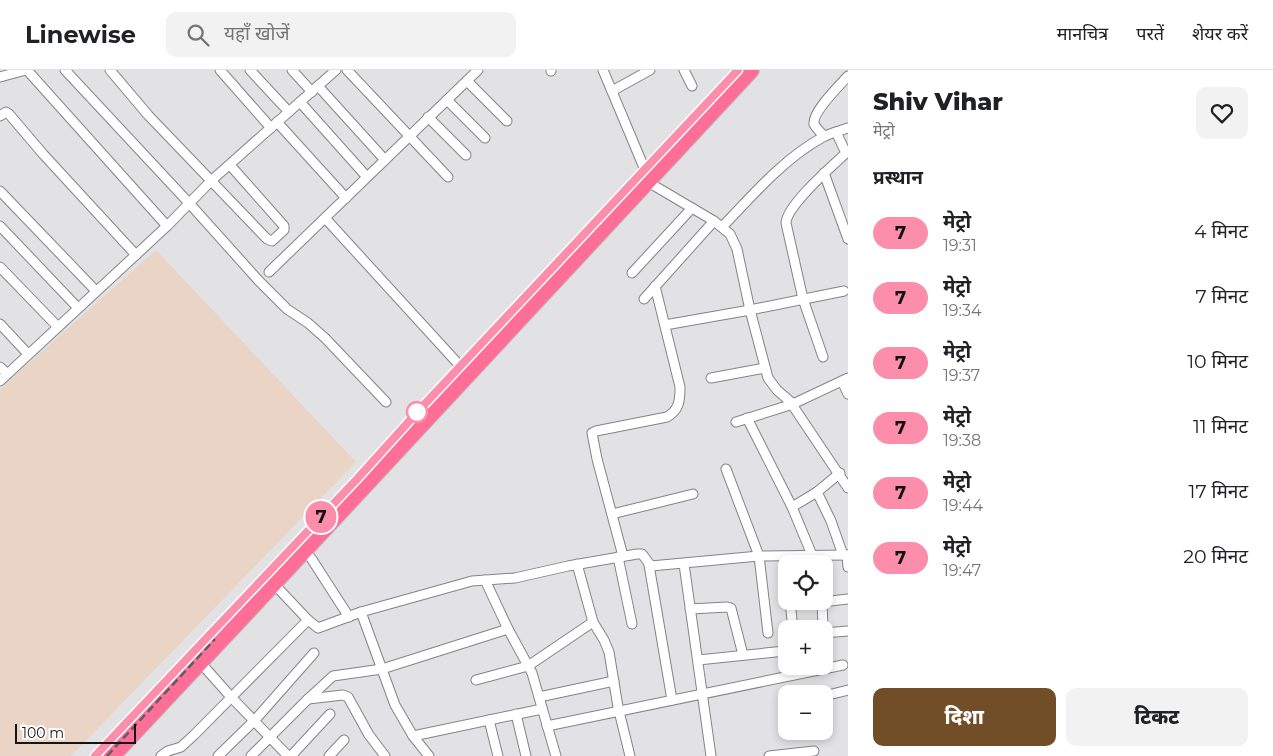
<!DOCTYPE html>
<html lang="hi">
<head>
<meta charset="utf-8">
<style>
	:root { --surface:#fff; --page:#f2f2f2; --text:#202124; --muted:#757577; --line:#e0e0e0; --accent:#714d28 }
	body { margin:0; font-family:Montserrat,"Noto Sans Devanagari",sans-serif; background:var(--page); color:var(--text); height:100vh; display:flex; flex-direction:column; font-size:19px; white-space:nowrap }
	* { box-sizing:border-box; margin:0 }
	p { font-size:16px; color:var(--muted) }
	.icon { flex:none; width:28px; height:28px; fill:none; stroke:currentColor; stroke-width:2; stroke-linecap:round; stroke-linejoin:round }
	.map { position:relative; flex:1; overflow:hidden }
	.panel { display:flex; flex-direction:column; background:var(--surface); width:425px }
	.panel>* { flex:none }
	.badge { padding:0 10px; border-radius:16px; font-size:18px; line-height:32px }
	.fabs { position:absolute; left:778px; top:485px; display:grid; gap:10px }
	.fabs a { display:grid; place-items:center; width:55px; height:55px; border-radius:10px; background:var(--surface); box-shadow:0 2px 8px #0003; font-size:25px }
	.scale { position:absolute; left:15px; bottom:12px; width:121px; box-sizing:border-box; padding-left:5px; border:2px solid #151516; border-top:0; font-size:14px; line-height:18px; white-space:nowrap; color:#151516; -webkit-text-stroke:4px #fff; paint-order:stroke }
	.map>.badge { position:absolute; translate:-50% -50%; box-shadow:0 0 0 2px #fff }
	h2 { padding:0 25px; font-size:19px; line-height:45px }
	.round { display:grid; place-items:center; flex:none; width:52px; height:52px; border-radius:10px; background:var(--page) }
	.head { display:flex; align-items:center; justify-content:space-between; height:85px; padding:0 25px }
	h1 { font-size:24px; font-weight:800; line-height:38px }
	.cta { display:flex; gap:10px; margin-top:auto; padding:10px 25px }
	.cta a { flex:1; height:58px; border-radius:10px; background:var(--accent); color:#fff; font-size:20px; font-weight:800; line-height:58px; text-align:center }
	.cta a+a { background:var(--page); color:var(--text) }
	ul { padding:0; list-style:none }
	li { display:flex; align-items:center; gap:15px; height:65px; padding:0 25px }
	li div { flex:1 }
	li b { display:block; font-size:19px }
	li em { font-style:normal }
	li .badge { min-width:55px; font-weight:700; text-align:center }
	header { display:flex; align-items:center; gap:30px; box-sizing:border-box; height:70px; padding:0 25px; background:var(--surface); border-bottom:1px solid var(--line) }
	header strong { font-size:24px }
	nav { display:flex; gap:28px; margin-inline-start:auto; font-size:18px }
	.search { width:350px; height:45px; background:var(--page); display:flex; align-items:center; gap:12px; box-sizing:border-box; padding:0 18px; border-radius:10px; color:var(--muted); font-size:19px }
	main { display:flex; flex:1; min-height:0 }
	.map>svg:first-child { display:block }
</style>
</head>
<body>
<header>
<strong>Linewise</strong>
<div class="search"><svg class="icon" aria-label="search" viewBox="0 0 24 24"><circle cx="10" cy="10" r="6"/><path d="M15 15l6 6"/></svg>यहाँ खोजें</div>
<nav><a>मानचित्र</a><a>परतें</a><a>शेयर करें</a></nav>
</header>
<main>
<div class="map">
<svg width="848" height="686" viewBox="0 0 848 686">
	<rect width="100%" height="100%" fill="#e2e2e4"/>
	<polygon fill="#e9d4c6" points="156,180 356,392 71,686 0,686 0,319"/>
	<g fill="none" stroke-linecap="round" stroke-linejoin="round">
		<defs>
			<g id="street">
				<polyline points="27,0 167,156"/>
				<polyline points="65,0 189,133 259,211 287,239 308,253 325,268 386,332"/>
				<polyline points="110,0 148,45 267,169 272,171 284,160 284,156 230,95"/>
				<polyline points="220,0 271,58"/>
				<polyline points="250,0 289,42"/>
				<polyline points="292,0 312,22"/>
				<polyline points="347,0 448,107"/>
				<polyline points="551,0 551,1"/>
				<polyline points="603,0 645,100"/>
				<polyline points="684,0 692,16"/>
				<polyline points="0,7 26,0"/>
				<polyline points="467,11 507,51"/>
				<polyline points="318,16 385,90"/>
				<polyline points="612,21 650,0"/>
				<polyline points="447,30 485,68"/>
				<polyline points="300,32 367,107"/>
				<polyline points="0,46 6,42 9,44 43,84 136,185"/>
				<polyline points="428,47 466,85"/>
				<polyline points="277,52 346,128"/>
				<path d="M 824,66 C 821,63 816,58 814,54 C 812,42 840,15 848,6"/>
				<polyline points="824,103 848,169"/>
				<polyline points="648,112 714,151 730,164 737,179 750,240 768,308 777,320 793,334"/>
				<polyline points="0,121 96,221"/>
				<polyline points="325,148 462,298"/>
				<polyline points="0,156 78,238"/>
				<path d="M 722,157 C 753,125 783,89 823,67 C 830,63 840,61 848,58"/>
				<polyline points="0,197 58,257"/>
				<polyline points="269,202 478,0"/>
				<polyline points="632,203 692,138"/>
				<polyline points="644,229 714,151"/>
				<polyline points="0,254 28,284"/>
				<polyline points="665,255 750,240 844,221"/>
				<path d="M 823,287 L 803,229 L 786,153 C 787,135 831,97 846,83 L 836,62"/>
				<polyline points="0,297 7,304"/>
				<polyline points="711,308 765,298"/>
				<polyline points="848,308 795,333 793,336 848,418"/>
				<polyline points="0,311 167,156 212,110 336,0"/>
				<polyline points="842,311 848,324"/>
				<polyline points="747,348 792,437 812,485"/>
				<polyline points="736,352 793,334"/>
				<polyline points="726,399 759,486 768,563"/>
				<polyline points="817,422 831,451 843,485"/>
				<polyline points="792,437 817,422 840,403"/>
				<polyline points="612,444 693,424"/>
				<polyline points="847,485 848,497"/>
				<path d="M 623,486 L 597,389 L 592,363 L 596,361 L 667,347 C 679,340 680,331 680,317 L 655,216"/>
				<polyline points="618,487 632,554"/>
				<polyline points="311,488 349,547"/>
				<polyline points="577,494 593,552"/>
				<polyline points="684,494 711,686"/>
				<polyline points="649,495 672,630"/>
				<polyline points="485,510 508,559 532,603 556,686"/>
				<polyline points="274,514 308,550 318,558 361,542 472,511 515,508 568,496 637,484 642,484 651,496 759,486 848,485"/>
				<polyline points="790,531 793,559"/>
				<polyline points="822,531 823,559"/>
				<polyline points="822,532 848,529"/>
				<polyline points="690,539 727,537 731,538 743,585"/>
				<polyline points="361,542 395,635 413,666 429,686"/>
				<polyline points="824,563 848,561"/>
				<polyline points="698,590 785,581"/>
				<polyline points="200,592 231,627 288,686"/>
				<polyline points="476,610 528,596 593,552 604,570 609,582 618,637 630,686"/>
				<polyline points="824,626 848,620"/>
				<polyline points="539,627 614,611"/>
				<polyline points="308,629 343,625 348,627 369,665 385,686"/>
				<polyline points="516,644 526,686"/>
				<polyline points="489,650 498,686"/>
				<polyline points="547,656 843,595"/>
				<polyline points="413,666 542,639"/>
				<polyline points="161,686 168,681 181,677 194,665 308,550"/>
				<polyline points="218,686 254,651 314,583"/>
				<polyline points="251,686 308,629 333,606 382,599 508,559"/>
				<polyline points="291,686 330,644"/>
				<polyline points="329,686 344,670"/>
				<polyline points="769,686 814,681"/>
			</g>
			<polyline id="highway" points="112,686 248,541 751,0"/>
		</defs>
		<use href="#street" stroke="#848486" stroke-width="11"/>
		<use href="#highway" stroke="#bdbdbe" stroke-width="18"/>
		<use href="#street" stroke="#fff" stroke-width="9"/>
		<use href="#highway" stroke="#fe6e97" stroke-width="16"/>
		<g stroke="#5f5f61" stroke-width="2.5" stroke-dasharray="8 4" stroke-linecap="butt">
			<polyline points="95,686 357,409 422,337 738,1"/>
			<polyline points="107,686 215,569"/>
		</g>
	</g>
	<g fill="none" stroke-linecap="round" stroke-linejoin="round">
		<defs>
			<polyline id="line" points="95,686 357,409 422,337 738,0"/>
		</defs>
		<use href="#line" stroke="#fff" stroke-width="11"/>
		<use href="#line" stroke="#fc8eac" stroke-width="8"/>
	</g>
	<circle fill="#fff" stroke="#fc8eac" stroke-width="2.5" cx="417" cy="342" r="10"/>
</svg>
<div class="fabs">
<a><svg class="icon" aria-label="locate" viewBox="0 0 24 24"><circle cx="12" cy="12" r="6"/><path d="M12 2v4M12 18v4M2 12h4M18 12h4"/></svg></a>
<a>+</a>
<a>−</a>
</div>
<div class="scale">100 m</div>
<b class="badge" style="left:321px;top:447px;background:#fc8eac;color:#111">7</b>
</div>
<section class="panel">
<div class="head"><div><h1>Shiv Vihar</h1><p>मेट्रो</p></div><a class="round"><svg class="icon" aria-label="heart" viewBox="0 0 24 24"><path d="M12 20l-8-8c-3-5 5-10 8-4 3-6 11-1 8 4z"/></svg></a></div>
<h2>प्रस्थान</h2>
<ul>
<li><span class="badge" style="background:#fc8eac;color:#111">7</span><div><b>मेट्रो</b><p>19:31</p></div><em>4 मिनट</em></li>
<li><span class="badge" style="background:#fc8eac;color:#111">7</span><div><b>मेट्रो</b><p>19:34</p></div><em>7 मिनट</em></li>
<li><span class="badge" style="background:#fc8eac;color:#111">7</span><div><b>मेट्रो</b><p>19:37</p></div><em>10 मिनट</em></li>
<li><span class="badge" style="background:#fc8eac;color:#111">7</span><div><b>मेट्रो</b><p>19:38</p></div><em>11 मिनट</em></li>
<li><span class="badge" style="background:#fc8eac;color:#111">7</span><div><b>मेट्रो</b><p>19:44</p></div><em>17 मिनट</em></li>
<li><span class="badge" style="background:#fc8eac;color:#111">7</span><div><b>मेट्रो</b><p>19:47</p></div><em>20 मिनट</em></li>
</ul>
<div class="cta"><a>दिशा</a><a>टिकट</a></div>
</section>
</main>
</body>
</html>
